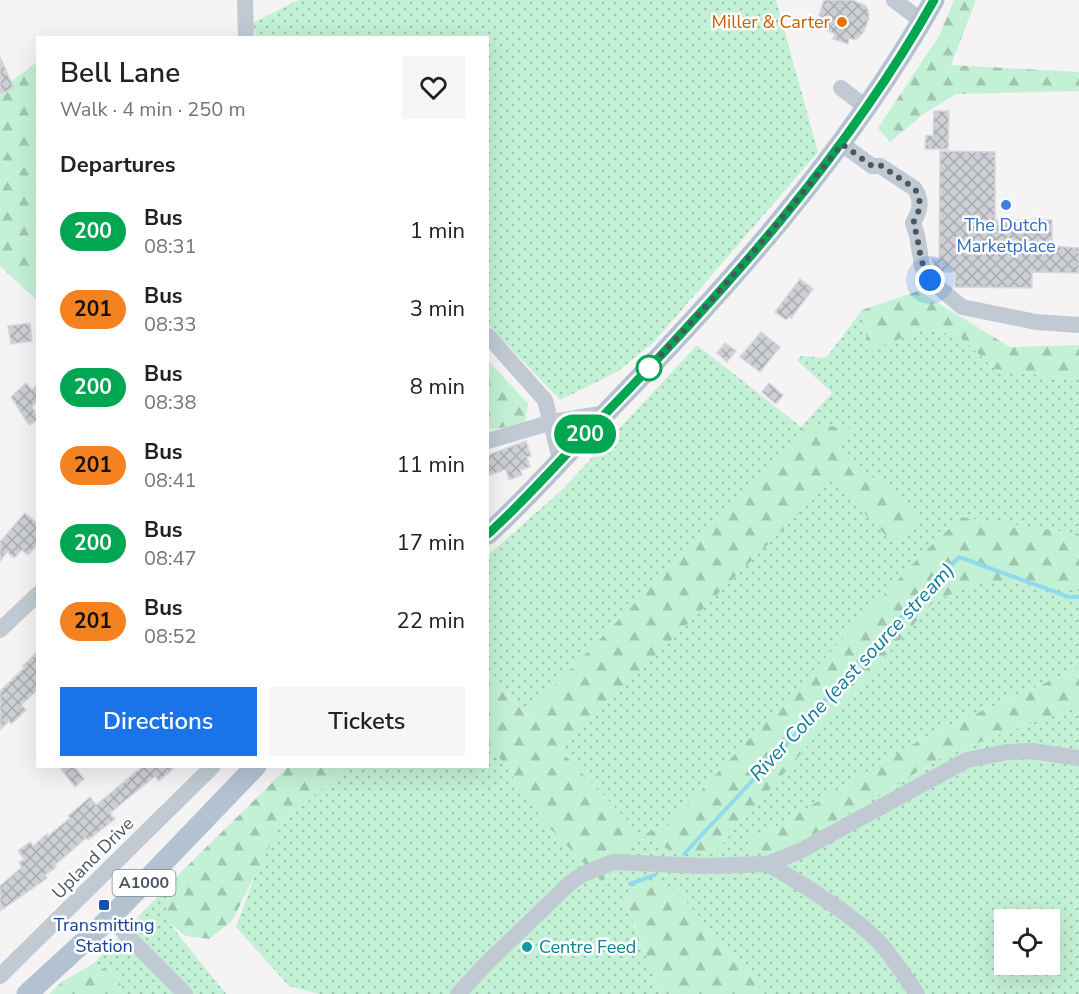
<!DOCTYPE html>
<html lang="en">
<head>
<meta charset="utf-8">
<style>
	:root { --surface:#fff; --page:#f6f6f6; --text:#202124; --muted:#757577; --accent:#1a73e8 }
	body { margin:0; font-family:"Nunito Sans",sans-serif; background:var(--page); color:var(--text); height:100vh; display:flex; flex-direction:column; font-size:22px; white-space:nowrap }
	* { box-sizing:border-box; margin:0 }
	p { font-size:20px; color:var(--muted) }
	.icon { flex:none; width:33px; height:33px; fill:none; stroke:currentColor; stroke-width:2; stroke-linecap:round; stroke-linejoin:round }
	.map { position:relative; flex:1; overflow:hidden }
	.sheet { position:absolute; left:36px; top:36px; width:453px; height:732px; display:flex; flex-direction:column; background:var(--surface); border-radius:0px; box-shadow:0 6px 24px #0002 }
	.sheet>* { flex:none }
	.badge { padding:0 12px; border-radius:20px; font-size:21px; line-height:39px }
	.buttons { position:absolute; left:994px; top:909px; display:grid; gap:12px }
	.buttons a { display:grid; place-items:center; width:66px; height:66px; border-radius:0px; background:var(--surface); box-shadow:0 6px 24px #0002; font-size:30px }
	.you { position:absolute; width:30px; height:30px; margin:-15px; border:4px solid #fff; border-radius:50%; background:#1a73e8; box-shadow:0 0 0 9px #1a73e833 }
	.map>.badge { position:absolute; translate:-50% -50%; box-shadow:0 0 0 3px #fff }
	h2 { padding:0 24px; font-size:22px; line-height:54px }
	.round { display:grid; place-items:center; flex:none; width:63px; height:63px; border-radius:0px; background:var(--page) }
	.head { display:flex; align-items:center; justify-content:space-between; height:102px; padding:0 24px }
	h1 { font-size:28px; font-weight:600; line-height:45px }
	.primary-button { display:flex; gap:12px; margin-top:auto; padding:12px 24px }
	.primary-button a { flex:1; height:69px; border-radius:0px; background:var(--accent); color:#fff; font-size:24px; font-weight:600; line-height:69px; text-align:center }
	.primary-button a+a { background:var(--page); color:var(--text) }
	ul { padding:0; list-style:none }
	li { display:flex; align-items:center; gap:18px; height:78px; padding:0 24px }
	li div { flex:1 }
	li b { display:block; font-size:22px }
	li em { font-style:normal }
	li .badge { min-width:66px; font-weight:700; text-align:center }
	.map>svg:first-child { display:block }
</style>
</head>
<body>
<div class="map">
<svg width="1079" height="994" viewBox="0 0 1079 994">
	<defs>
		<pattern id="grass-dots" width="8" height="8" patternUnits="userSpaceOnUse" patternTransform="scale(1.5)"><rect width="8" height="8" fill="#c3f1d5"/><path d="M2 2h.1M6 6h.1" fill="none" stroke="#a0c6b0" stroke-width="1.8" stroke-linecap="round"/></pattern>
		<pattern id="forest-firs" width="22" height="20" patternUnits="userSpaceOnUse" patternTransform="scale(1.5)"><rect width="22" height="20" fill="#c3f1d5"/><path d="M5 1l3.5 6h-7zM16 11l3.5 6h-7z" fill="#a0c6b0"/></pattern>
		<pattern id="building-cross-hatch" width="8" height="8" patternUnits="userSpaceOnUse" patternTransform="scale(1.5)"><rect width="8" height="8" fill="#cdcfd5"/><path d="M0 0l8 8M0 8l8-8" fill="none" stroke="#a8abb0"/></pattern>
	</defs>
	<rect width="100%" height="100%" fill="#f5f3f3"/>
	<g fill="url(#grass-dots)" fill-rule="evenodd">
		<polygon points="298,0 776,0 818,152 654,342 617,372 560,400 488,325 488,38 256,37 253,23"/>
		<path d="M 862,310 L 865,319 L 869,351 L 926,328 L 959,336 L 995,369 L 1079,380 L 1079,668 L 932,733 L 777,826 L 750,837 L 782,853 L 949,753 L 1079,706 L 1079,994 L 765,994 L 675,889 L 623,895 L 660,994 L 320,994 L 289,986 L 236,927 L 259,864 L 280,825 L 347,767 L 488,766 L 488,745 L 492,747 L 516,779 L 602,882 L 640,834 L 488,674 L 488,555 L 562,490 L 697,345 L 801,427 L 832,393 L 797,360 L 801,356 L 826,358 ZM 1005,920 L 1050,920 L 1050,964 L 1005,964 Z"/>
		<polygon points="176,877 165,902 169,923 226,994 123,994 118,975 93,964"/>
	</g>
	<g fill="url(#forest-firs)">
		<polygon points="954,0 976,0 951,65 1079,72 1079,91 956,94 925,113 890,142 878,128 939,36"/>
		<polygon points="37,62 37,300 0,266 0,90"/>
		<polygon points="918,291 1010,347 1079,345 1079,380 995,369 959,336 926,328 868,352 865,319 862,310"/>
		<polygon points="488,361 528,403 526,418 523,424 488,430"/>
		<polygon points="810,423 851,429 839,451 924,517 892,542 833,480 560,750 640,834 665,829 922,554 962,517 1079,534 1079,591 988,580 934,601 716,851 674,852 640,835 602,882 546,824 492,747 488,745 488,674 536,725 527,714"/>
		<polygon points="1079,668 1079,706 949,753 782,853 746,851 749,837 777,826 932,733"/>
		<polygon points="288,767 347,767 280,825 232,921 209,939 186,936 169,923 165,902 176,877"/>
		<polygon points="654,880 675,889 765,994 660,994 623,894"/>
		<polygon points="93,964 118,975 123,994 49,994 63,981"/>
	</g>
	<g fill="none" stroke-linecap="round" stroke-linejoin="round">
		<g stroke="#90daee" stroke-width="4">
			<polyline points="684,854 793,737 847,674 959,557 1069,597 1079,597"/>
			<polyline points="630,884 655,875"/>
		</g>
	</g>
	<g fill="url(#building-cross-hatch)" stroke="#d7d9de" stroke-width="1.5">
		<polygon points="824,0 852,0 865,5 868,10 869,18 864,31 859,37 854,40 849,38 848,44 833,39 835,34 816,25"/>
		<polygon points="0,57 14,88 0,94"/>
		<polygon points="934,111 949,111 948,149 925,149 926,135 933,136"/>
		<polygon points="940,151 995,152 995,220 1052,220 1052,246 1079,248 1079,273 1032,272 1032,288 955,287 955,272 937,272 931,258 939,259"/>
		<polygon points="800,279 813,289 791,318 790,316 786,320 775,312"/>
		<polygon points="30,323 32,341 11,344 8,326"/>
		<polygon points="761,332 780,347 760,372 740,357"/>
		<polygon points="725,343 736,351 727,362 717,353"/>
		<polygon points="26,383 32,390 38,384 38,401 32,406 38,420 29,425 11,397"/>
		<polygon points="769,383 783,395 776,404 762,392"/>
		<polygon points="526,441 531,456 527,457 530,467 520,470 522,475 509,480 506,469 488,476 488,455"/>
		<polygon points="25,513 38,524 38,544 28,555 22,550 14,558 7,552 0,561 0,542"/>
		<polygon points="38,651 38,689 21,705 26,710 11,724 9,721 0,730 0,691 24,668 23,666"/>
		<polygon points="59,766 74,766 84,779 75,787"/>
		<polygon points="143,766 176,766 159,781 155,776 110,813 115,819 88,840 86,838 55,865 56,867 45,875 47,878 0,911 0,886 22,867 19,863 24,859 18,851 30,842 33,846 47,834 48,836 70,818 68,816 90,797 96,805"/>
	</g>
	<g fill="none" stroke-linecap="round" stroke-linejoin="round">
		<g stroke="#c1cad2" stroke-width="16">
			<polyline points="245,0 246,38"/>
			<polyline points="894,0 922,21"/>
			<polyline points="841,88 867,108"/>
			<path d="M 842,144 L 872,166 L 880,166 L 914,188 C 923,200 920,211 913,223 L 917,235 L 922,266 L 930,280 L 962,307 L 1036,322 L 1079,325"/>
			<polyline points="488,336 545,400 560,459"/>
			<polyline points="488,441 552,422 606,413"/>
			<polyline points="0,630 38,594"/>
			<path d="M 768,864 C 802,884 847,911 875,938 C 892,955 904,975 917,994"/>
			<polyline points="110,918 185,994"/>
			<polyline points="0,976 213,766"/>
			<polyline points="458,994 487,963 570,883 583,874 613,862 704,866 768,864 800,851 967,760 1007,752 1032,751 1079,758"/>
		</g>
		<g stroke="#b3c2d1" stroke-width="21">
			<path d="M 488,534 C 528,498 564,456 602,417 C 726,289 846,156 934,0"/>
			<polyline points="27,994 110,918 256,766"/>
		</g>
	</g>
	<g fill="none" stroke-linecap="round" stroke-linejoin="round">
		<defs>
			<path id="line" d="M 488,534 C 529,497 566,453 605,414 C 728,287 847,155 934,0"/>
		</defs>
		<use href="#line" stroke="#fff" stroke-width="14"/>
		<use href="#line" stroke="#00a651" stroke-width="9"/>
		<path stroke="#4a5661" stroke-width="6" stroke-dasharray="0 10.8" d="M 649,368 L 644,373 C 714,300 779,224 842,144 L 872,166 L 880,165 L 914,188 C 923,200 920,211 913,223 C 921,244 917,258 930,280"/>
	</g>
	<circle fill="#e8710a" stroke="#fff" stroke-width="2" cx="842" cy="22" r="6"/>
	<circle fill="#3f7fe0" stroke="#fff" stroke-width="2" cx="1006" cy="205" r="6"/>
	<circle fill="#fff" stroke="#00a651" stroke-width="3" cx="649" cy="368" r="12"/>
	<rect fill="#1a4fb4" stroke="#fff" stroke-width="2" x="98" y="899" width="12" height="12" rx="3"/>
	<circle fill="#0f9aa8" stroke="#fff" stroke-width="2" cx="527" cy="947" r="6"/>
	<g text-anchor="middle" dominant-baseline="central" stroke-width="5" stroke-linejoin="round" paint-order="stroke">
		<rect fill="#fff" stroke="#808990" stroke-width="1.5" x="112.5" y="870" width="63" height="26" rx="4.5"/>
		<g font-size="16" font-weight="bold" fill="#4a5661">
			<text x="144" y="883">A1000</text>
		</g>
		<g font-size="18" fill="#c56008" stroke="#fff" text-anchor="end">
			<text x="830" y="22">Miller &amp; Carter</text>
		</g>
		<g font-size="18" fill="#366cbe" stroke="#fff">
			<text x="1006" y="225">The Dutch<tspan x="1006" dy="21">Marketplace</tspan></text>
		</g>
		<g font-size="18" fill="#4a5661" stroke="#fff">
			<text transform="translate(93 858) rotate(-45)">Upland Drive</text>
		</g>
		<g font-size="18" fill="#164399" stroke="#fff">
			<text x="104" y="925">Transmitting<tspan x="104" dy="21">Station</tspan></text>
		</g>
		<g font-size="18" fill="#0d838f" stroke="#fff" text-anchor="start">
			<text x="539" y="947">Centre Feed</text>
		</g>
		<g font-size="20" font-style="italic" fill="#0c7c9b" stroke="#fff">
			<text transform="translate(852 672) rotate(-47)">River Colne (east source stream)</text>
		</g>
	</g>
</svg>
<div class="buttons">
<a><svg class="icon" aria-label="locate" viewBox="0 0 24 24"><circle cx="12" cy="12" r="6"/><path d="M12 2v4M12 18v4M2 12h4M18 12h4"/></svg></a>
</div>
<div class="you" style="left:930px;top:280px"></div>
<b class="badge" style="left:585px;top:434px;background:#00a651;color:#fff">200</b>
<section class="sheet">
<div class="head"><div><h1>Bell Lane</h1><p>Walk · 4 min · 250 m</p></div><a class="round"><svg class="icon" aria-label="heart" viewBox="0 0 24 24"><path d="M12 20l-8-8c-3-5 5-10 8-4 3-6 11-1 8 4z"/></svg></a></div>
<h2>Departures</h2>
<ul>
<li><span class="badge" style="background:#00a651;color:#fff">200</span><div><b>Bus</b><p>08:31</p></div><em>1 min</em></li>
<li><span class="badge" style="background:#f58220;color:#111">201</span><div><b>Bus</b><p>08:33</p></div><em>3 min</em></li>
<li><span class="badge" style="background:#00a651;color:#fff">200</span><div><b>Bus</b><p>08:38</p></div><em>8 min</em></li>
<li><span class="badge" style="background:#f58220;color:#111">201</span><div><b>Bus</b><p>08:41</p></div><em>11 min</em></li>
<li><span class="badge" style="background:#00a651;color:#fff">200</span><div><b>Bus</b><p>08:47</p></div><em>17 min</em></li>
<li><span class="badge" style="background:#f58220;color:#111">201</span><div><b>Bus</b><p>08:52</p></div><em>22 min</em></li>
</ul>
<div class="primary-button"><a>Directions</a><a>Tickets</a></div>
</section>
</div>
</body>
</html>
